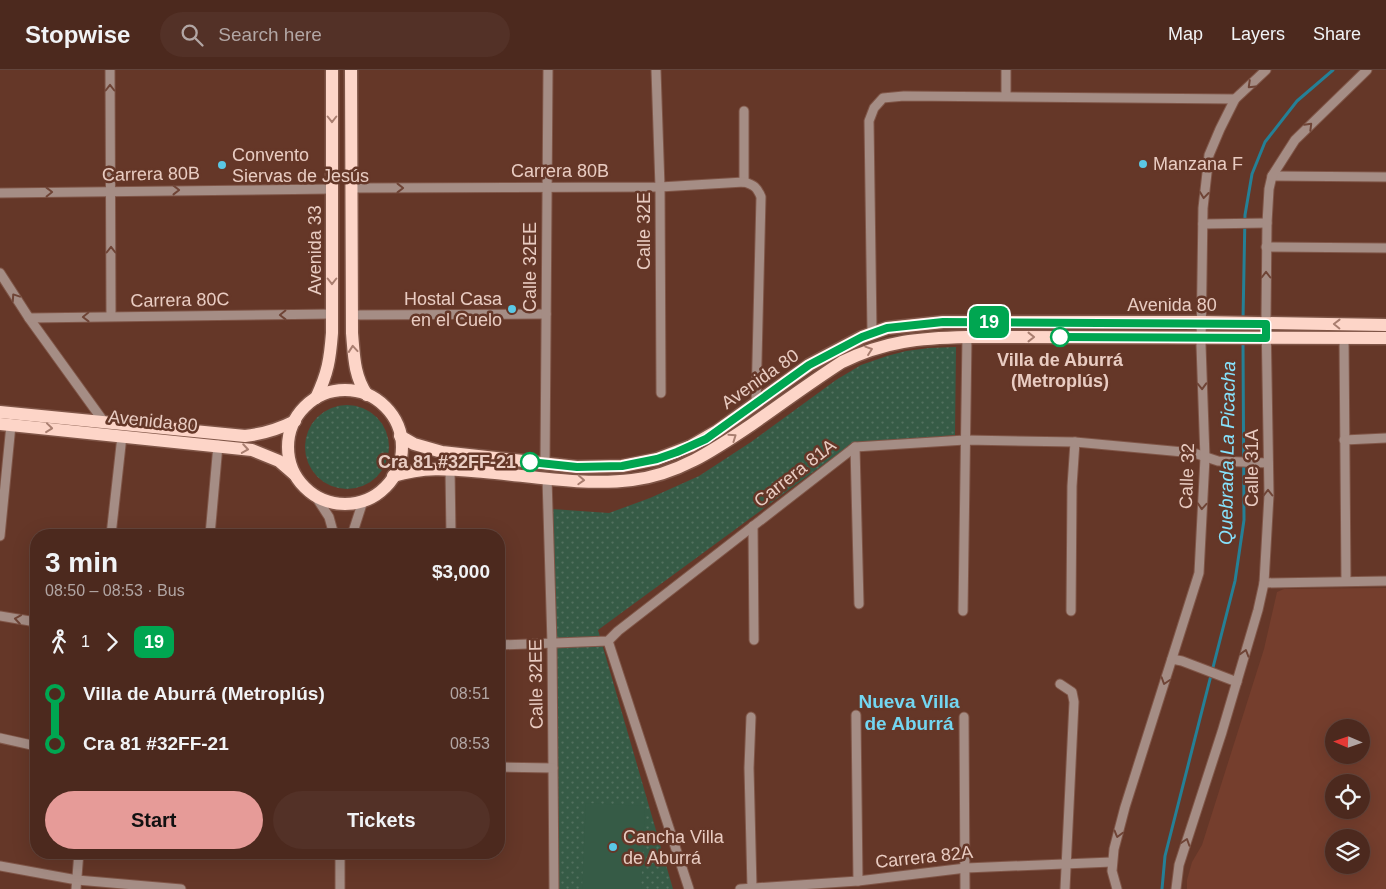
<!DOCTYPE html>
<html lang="en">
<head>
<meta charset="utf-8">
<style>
	:root { --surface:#4c291e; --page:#533127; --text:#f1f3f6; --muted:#b2a6a4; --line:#63453c; --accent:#e69b98 }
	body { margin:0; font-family:Helvetica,sans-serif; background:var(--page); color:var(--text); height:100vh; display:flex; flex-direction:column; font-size:19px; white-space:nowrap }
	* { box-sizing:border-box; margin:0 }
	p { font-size:16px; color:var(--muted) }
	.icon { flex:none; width:28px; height:28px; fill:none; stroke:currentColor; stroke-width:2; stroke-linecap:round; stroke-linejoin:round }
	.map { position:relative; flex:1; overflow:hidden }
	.sheet { position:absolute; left:30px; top:459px; width:475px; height:330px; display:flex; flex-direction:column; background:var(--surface); border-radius:20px; box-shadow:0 5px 20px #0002,0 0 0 1px var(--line) }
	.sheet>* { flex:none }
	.badge { padding:0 10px; border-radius:8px; font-size:18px; line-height:32px }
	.needle { width:32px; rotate:272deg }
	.tools { position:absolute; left:1325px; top:649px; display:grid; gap:10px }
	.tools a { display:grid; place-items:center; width:45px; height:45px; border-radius:50%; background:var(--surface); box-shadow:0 5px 20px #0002,0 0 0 1px var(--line); font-size:25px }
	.map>.badge { position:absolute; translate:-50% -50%; box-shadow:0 0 0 2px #fff }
	.legs { display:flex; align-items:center; gap:8px; height:55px; padding:0 15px; font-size:16px }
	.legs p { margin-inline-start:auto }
	.head { display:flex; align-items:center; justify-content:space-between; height:85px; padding:0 15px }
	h1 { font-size:28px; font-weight:800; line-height:38px }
	.primary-button { display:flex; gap:10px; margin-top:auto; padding:10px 15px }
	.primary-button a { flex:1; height:58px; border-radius:30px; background:var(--accent); color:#111; font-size:20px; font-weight:800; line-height:58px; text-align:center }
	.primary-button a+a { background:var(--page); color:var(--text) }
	ul { padding:0 15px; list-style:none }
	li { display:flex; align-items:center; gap:18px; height:50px; font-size:19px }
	li i { display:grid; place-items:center; width:8px; height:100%; margin:0 6px; background:currentColor }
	li i::after { content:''; width:12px; height:12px; margin:-6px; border:4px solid; border-radius:50%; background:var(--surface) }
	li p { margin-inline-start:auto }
	li:first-child i { background:linear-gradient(#0000 50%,currentColor 0) }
	li:last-child i { background:linear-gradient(currentColor 50%,#0000 0) }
	header { display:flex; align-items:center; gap:30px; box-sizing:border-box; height:70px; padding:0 25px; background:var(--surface); border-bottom:1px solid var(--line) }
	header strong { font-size:24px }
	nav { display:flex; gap:28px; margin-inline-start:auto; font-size:18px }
	.search { width:350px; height:45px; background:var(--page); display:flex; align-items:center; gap:12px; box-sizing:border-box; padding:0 18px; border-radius:28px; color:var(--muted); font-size:19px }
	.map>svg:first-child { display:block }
</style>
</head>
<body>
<header>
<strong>Stopwise</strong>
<div class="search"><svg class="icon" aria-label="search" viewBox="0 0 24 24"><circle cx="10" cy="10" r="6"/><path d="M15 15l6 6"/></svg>Search here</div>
<nav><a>Map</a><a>Layers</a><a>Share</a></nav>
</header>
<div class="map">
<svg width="1386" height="819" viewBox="0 0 1386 819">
	<defs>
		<pattern id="park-dots" width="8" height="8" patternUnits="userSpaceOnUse" patternTransform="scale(1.25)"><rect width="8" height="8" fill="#365b46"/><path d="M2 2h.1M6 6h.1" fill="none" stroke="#53715f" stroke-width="1.8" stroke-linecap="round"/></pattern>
	</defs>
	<rect width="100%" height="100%" fill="#653728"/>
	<path fill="#753e2d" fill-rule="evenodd" d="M 1386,518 L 1386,819 L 1187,819 L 1187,810 L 1192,792 L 1202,775 L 1264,579 L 1277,522 L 1284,519 ZM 1334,658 L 1361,658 L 1361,685 L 1334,685 ZM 1334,712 L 1361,712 L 1361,740 L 1334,740 ZM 1334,768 L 1361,768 L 1361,795 L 1334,795 Z"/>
	<g fill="url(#park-dots)">
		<polygon points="956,277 955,365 850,375 598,560 673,819 558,819 552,582 552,439 609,443 650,428 699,406 751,372 836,310 861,295 887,286 906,281 929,278"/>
		<circle cx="347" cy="377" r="42"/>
	</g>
	<polygon fill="#365b46" points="586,733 645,736 641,819 582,819"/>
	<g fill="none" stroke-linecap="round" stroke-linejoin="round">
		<g stroke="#258096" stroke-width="3">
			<polyline points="1243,250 1245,145 1252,104 1265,72 1297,31 1333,0"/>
			<polyline points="1162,819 1165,786 1235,511 1244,450 1243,272"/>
		</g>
		<defs>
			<g id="minor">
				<polyline points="110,0 111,246"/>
				<polyline points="656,0 660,117 661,323"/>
				<polyline points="1006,26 1006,0"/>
				<polyline points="744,41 744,112"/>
				<polyline points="1272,106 1386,107"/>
				<path d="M 351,118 L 660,117 L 744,112 C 754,115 757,117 761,127 L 756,332"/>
				<polyline points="0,123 332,119"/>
				<polyline points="1203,154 1267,153"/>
				<polyline points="1266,177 1386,178"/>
				<polyline points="0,203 29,248 104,352"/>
				<polyline points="352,245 546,244"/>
				<polyline points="29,248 332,244"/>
				<polyline points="872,262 869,51 874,38 883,28 904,26 1235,29"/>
				<polyline points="1344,268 1346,511"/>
				<polyline points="1344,370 1386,368"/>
				<polyline points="855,377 859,534"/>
				<polyline points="545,394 548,0"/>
				<polyline points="450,399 451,465"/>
				<polyline points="547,408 552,573 554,819"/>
				<polyline points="316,427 329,447 334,465"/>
				<polyline points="753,456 754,570"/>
				<polyline points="111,465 122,366"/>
				<polyline points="210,465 218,375"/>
				<polyline points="352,465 363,431"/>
				<polyline points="0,466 11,355"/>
				<polyline points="1264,513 1386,511"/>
				<polyline points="963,541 967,267"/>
				<polyline points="1071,541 1072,416 1075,372"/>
				<polyline points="0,546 36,552"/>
				<polyline points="608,571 689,819"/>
				<polyline points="499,575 608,571 618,561 855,377 965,370 1075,372 1194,383 1218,391 1268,393"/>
				<polyline points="1172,589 1182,591 1237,612"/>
				<polyline points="1060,614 1072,622 1074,632 1065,819"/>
				<polyline points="856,645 858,811"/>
				<polyline points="751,647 749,698 752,818"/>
				<polyline points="964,647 965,819"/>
				<polyline points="0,668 36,676"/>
				<polyline points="499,697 553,698"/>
				<polyline points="340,782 340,819"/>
				<polyline points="0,796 77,810 181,819"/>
				<polyline points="76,819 79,782"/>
				<polyline points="740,819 858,811 966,798 1112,792"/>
				<polyline points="1117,819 1112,801 1114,779 1125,737 1199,503 1205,388 1201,275 1203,138 1209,85 1220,59 1235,29 1266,0"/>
				<polyline points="1176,819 1179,795 1222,662 1258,540 1264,513 1269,425 1266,247 1267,153 1269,119 1272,106 1295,70 1367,0"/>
			</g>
			<g id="major">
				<path d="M 351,0 L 352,263 C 354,286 354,306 367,325"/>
				<circle cx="345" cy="377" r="57"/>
				<path d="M 316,328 C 328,303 330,289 332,263 L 332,0"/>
				<path d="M 0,342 L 245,366 C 263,364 279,359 295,351"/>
				<polyline points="0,354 252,380 279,391 294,404"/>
				<polyline points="400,366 414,374 442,382 577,397 622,396 657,389 691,376 717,361 809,295 862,267 887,258 943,252 1201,252 1386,255"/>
				<path d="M 393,406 C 426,396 450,399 484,402 C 531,406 584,416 632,410 C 677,405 714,380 751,355 C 781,334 811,312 842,292 C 885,271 920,268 967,267 L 1386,268"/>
			</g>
		</defs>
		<use href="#minor" stroke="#7f5547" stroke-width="11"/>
		<use href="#major" stroke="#7f5547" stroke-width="15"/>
		<use href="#minor" stroke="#a58d85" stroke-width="9"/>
		<use href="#major" stroke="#fdd5c8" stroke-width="12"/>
	</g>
	<defs><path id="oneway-chevron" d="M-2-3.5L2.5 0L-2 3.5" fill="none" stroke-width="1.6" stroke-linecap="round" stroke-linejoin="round" transform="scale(1.25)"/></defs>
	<g stroke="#6f4436">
		<use href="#oneway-chevron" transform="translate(1251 15) rotate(136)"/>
		<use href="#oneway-chevron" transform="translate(110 18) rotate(-90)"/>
		<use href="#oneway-chevron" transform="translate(1309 56) rotate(-45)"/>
		<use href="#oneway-chevron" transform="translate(400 118)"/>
		<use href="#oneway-chevron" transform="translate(176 120)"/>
		<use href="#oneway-chevron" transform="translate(49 122) rotate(-1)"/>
		<use href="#oneway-chevron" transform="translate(1204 125) rotate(97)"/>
		<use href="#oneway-chevron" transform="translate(111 180) rotate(-90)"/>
		<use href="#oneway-chevron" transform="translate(1266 205) rotate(-90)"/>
		<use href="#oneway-chevron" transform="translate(15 227) rotate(-124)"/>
		<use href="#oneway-chevron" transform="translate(283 245) rotate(179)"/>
		<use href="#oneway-chevron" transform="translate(86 247) rotate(179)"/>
		<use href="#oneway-chevron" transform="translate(1202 316) rotate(88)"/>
		<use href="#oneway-chevron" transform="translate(1268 423) rotate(-90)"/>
		<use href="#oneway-chevron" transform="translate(1202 436) rotate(94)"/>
		<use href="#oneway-chevron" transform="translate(18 549) rotate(-171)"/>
		<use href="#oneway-chevron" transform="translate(1245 583) rotate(-73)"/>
		<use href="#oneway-chevron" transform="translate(1165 611) rotate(108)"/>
		<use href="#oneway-chevron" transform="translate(1118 764) rotate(105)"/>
		<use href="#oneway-chevron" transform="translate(1186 772) rotate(-72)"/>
	</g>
	<g stroke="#a97e70">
		<use href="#oneway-chevron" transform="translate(332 49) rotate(90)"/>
		<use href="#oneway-chevron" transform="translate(332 211) rotate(90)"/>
		<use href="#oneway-chevron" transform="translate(1337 254) rotate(-179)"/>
		<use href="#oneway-chevron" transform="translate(1031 267)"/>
		<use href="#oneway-chevron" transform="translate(353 279) rotate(-95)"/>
		<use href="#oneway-chevron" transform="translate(869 280) rotate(-19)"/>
		<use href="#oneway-chevron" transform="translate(49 358) rotate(6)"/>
		<use href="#oneway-chevron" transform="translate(733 367) rotate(-35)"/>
		<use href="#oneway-chevron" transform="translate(245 379) rotate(9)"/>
		<use href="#oneway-chevron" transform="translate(581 410) rotate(3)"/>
	</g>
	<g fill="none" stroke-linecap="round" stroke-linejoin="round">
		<defs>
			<polyline id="line-1" points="530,392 577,397 622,396 657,389 677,382 706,369 809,295 862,267 887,258 943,252 1266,254 1266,268 1060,267"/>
		</defs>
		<use href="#line-1" stroke="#fff" stroke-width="11"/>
		<use href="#line-1" stroke="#00a651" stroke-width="8"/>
	</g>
	<g fill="#5ac8e5" stroke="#653728" stroke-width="2">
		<circle cx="1143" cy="94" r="5"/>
		<circle cx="222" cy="95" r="5"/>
		<circle cx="512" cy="239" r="5"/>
		<circle cx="613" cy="777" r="5"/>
	</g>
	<g fill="#fff" stroke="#00a651" stroke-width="2.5">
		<circle cx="1060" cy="267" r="9"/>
		<circle cx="530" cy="392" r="9"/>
	</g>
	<g text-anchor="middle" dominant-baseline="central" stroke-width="5" stroke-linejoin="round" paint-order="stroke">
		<g font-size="18" fill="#e9ccc2" stroke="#653728" text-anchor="start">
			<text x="232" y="85">Convento<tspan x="232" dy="21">Siervas de Jesús</tspan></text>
			<text x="1153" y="94">Manzana F</text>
			<text x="502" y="229" text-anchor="end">Hostal Casa<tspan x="502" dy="21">en el Cuelo</tspan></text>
			<text x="623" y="767">Cancha Villa<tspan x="623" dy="21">de Aburrá</tspan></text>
		</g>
		<g font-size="18" fill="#e9ccc2" stroke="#653728">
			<text x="560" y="101">Carrera 80B</text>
			<text transform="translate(151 104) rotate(-1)">Carrera 80B</text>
			<text transform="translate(644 161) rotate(-90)">Calle 32E</text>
			<text transform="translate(315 180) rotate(-90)">Avenida 33</text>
			<text transform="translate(530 197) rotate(-90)">Calle 32EE</text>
			<text transform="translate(180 230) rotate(-1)">Carrera 80C</text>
			<text x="1172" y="235">Avenida 80</text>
			<text transform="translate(760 309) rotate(-35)">Avenida 80</text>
			<text transform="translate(153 351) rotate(6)">Avenida 80</text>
			<text transform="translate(1252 398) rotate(-90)">Calle 31A</text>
			<text transform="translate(795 403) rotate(-38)">Carrera 81A</text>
			<text transform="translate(1187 406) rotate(-88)">Calle 32</text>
			<text transform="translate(536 614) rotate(-91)">Calle 32EE</text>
			<text transform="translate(924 787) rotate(-6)">Carrera 82A</text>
		</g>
		<g font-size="18" font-weight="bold" fill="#e9ccc2" stroke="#653728">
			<text x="1060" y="290">Villa de Aburrá<tspan x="1060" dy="21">(Metroplús)</tspan></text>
			<text x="516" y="392" text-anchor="end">Cra 81 #32FF-21</text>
		</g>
		<g font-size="19" font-style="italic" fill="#86e2fc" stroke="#653728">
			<text transform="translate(1227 383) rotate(-89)">Quebrada La Picacha</text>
		</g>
		<g font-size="19" font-weight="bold" fill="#73d6f1" stroke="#653728">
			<text x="909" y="631">Nueva Villa<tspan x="909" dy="22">de Aburrá</tspan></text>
		</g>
	</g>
</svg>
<div class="tools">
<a><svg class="needle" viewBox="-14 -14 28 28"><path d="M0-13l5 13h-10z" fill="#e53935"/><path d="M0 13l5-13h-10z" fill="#b2a6a4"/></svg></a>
<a><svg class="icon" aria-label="locate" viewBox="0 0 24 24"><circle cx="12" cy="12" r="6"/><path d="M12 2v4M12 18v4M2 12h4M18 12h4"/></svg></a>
<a><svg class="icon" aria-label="layers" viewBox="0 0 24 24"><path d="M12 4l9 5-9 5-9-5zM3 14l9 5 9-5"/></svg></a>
</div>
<b class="badge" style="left:989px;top:252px;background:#00a651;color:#fff">19</b>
<section class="sheet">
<div class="head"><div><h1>3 min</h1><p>08:50 – 08:53 · Bus</p></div><b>$3,000</b></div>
<div class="legs"><svg class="icon" aria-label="walk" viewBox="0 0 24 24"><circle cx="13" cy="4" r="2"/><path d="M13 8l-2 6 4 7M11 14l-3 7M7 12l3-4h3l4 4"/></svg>1<svg class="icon" aria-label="forward" viewBox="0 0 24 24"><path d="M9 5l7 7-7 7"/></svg><b class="badge" style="background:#00a651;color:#fff">19</b></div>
<ul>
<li><i style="color:#00a651"></i><b>Villa de Aburrá (Metroplús)</b><p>08:51</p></li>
<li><i style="color:#00a651"></i><b>Cra 81 #32FF-21</b><p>08:53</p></li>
</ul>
<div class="primary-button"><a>Start</a><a>Tickets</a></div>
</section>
</div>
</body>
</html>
